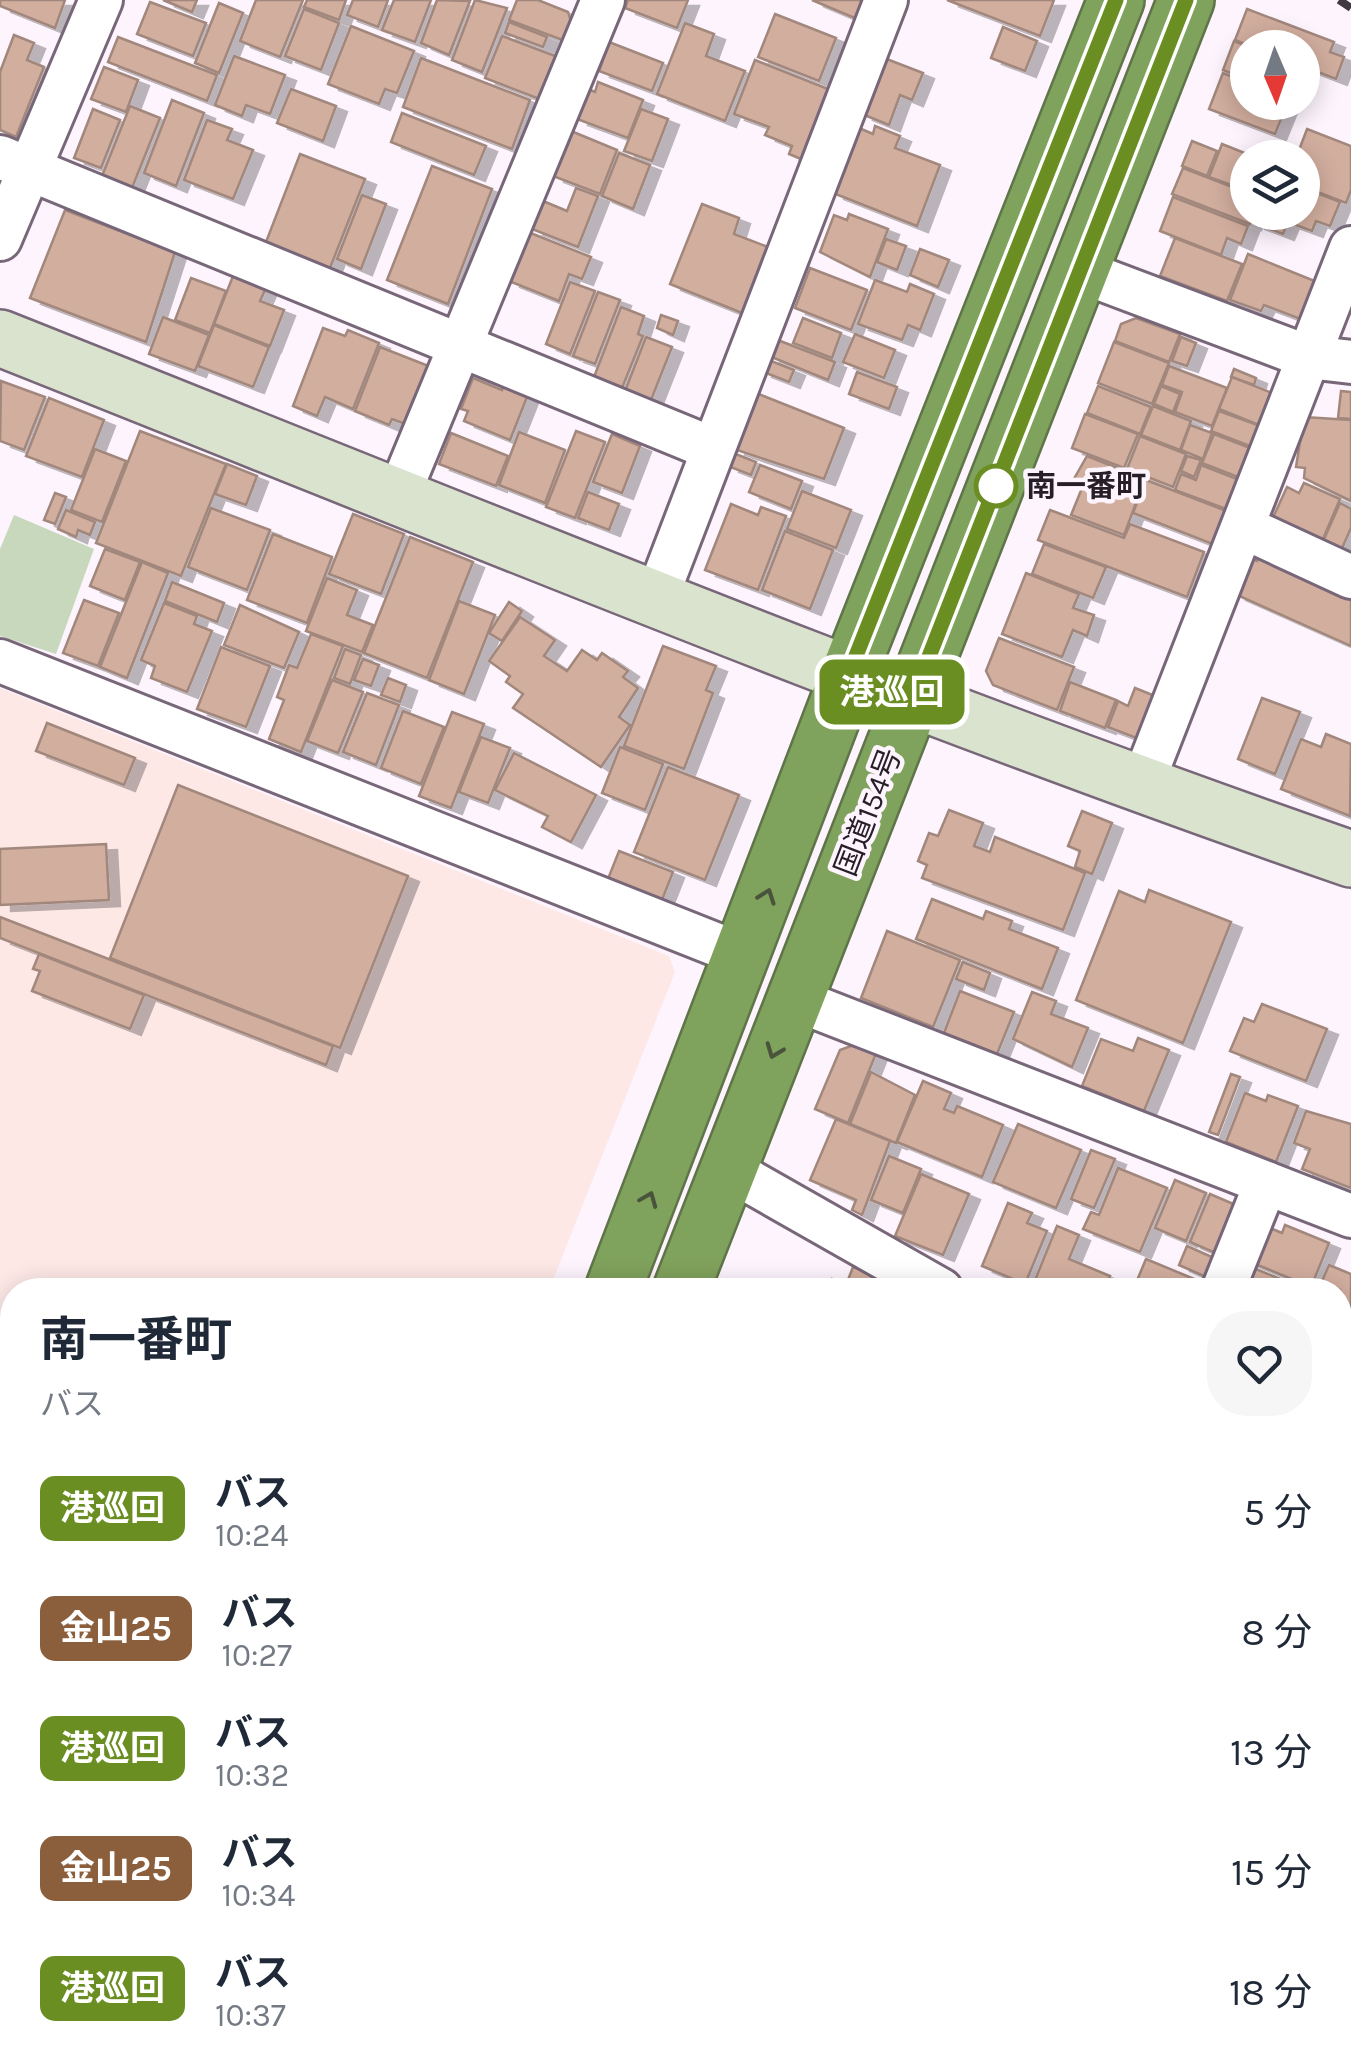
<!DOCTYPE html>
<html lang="ja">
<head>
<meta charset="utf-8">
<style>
	:root { --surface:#fff; --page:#f6f6f7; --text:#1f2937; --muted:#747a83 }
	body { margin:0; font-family:Karla,"Noto Sans JP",sans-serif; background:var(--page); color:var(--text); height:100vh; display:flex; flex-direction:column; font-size:38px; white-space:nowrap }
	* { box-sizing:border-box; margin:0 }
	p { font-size:32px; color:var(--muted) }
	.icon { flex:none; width:55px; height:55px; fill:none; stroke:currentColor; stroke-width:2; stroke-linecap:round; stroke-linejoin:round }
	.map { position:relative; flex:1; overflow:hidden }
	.drawer { position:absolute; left:0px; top:1278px; width:1352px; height:792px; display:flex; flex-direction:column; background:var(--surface); border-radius:40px 40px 0 0; box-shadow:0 5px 25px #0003 }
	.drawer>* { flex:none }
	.badge { padding:0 20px; border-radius:15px; font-size:35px; line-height:65px }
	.needle { width:65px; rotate:178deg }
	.controls { position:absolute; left:1230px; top:30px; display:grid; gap:20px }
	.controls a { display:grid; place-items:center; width:90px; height:90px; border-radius:50%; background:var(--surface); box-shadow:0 5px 25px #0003; font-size:50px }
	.map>.badge { position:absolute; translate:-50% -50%; box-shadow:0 0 0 5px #fff }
	.round { display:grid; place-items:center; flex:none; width:105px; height:105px; border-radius:40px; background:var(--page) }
	.head { display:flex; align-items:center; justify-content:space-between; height:170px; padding:0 40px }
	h1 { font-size:48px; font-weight:700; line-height:75px }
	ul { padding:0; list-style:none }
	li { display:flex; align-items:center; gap:30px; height:120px; padding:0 40px }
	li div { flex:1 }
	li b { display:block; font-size:38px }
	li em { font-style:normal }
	li .badge { min-width:110px; font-weight:700; text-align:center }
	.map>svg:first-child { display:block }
</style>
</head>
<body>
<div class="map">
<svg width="1351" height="2069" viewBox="0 0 1351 2069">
	<defs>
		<filter id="shadow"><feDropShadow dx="11" dy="6" stdDeviation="0" flood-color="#0004"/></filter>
	</defs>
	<rect width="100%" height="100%" fill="#fdf4fd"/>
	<polygon fill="#fde7ea" points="0,1861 12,1866 12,2058 251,2058 246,2069 0,2069"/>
	<polygon fill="#fde8e6" points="0,688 669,956 675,972 549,1290 12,1290 12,1799 0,1795"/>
	<polygon fill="#c8d8bc" points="14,515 94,549 56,654 0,636 0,549"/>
	<g fill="#d2ae9f" stroke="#a1877c" stroke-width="2.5" filter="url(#shadow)">
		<polygon points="0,0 65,0 55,28 0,6"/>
		<polygon points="163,0 197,0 192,12"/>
		<polygon points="256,0 303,0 280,57 240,41"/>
		<polygon points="307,0 346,0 339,20 304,7"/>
		<polygon points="353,0 388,0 378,27 347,15"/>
		<polygon points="394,0 431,0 415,42 382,30"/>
		<polygon points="437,0 470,1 449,55 421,43"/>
		<polygon points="475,0 507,8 482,72 452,60"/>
		<polygon points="517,0 538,0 568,12 572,25 565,41 509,20"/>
		<polygon points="628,0 688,0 677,28 625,8"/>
		<polygon points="812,0 864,0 857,19"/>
		<polygon points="947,0 1054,0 1040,36"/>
		<polygon points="150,2 206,23 193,56 137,34"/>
		<polygon points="219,3 243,13 219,73 195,63"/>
		<polygon points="304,9 339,23 321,70 285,56"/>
		<polygon points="1247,9 1334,42 1330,52 1344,57 1336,79 1302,66 1302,48 1254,48 1235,40"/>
		<polygon points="775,14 836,38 819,81 758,57"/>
		<polygon points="509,22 547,37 543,47 505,33"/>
		<polygon points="685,23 714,34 706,56 745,71 725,121 657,94"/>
		<polygon points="351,26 414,51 397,93 385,89 379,104 328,84"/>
		<polygon points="1003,27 1037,41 1025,71 991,58"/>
		<polygon points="14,35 34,43 27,60 44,67 16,137 0,130 0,72"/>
		<polygon points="502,36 558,57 542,100 485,78"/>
		<polygon points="118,37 217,75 207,101 108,62"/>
		<polygon points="1234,41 1252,48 1248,48 1248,80 1223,70"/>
		<polygon points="609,42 663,63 652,91 599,71"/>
		<polygon points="234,56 285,75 270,114 246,105 242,116 215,105"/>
		<polygon points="421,58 530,100 512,149 403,107"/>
		<polygon points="884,58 923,73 912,100 900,95 889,125 862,114"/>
		<polygon points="755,60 828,89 801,159 789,154 792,146 765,135 769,127 734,114"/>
		<polygon points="104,67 138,80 126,112 91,99"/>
		<polygon points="1223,73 1248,83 1248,102 1288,102 1275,134 1209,109"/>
		<polygon points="598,82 643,100 628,138 577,119 588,89 595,92"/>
		<polygon points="291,89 336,106 323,141 277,123"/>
		<polygon points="172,100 204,113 176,186 144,173"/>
		<polygon points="130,106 160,118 132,188 102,176"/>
		<polygon points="93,109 120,120 101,168 74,158"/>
		<polygon points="641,109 668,119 652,161 624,151"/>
		<polygon points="402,113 486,146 474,175 391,142"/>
		<polygon points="207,120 232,129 227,140 253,150 233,199 184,180"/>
		<polygon points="875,126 900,136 895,148 940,165 917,226 833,193 859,128 873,134"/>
		<polygon points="1307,129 1351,146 1351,190 1346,203 1302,186 1302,158 1296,158"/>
		<polygon points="571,131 617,150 600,194 553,176"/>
		<polygon points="1192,141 1217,151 1207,176 1182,166"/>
		<polygon points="1222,144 1257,158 1248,158 1248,191 1209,177"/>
		<polygon points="619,153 650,165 633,209 602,196"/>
		<polygon points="300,154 365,179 330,268 266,242"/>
		<polygon points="432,166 492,189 448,304 387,280"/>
		<polygon points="1183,168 1248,193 1248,212 1254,212 1250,224 1172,194"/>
		<polygon points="1302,187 1340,202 1330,226 1316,221 1312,231 1288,222 1283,234 1254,223 1258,212 1302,212"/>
		<polygon points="576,188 598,196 578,247 532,229 543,201 567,211"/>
		<polygon points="362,195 386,204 361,269 337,259"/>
		<polygon points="1173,197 1248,226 1241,244 1227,238 1221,255 1160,231"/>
		<polygon points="702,204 739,218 734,234 768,247 742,313 670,284"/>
		<polygon points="65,210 175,252 146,342 30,298"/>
		<polygon points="849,214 888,229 870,277 820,252 834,215 847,220"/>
		<polygon points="528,232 591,257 582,279 569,274 559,301 509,281"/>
		<polygon points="1175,238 1242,264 1227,301 1160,276"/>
		<polygon points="886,239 906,246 897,270 877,262"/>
		<polygon points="920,249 949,260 938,287 910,275"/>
		<polygon points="1248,254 1317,282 1303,320 1264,305 1261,311 1230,300"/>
		<polygon points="810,268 867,290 851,330 795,308"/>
		<polygon points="233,276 266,288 260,301 284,310 270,346 214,324"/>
		<polygon points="191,278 226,291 210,333 175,320"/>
		<polygon points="875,280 907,292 910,284 934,294 920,330 908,325 902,340 858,324"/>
		<polygon points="570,282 595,291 570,354 546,344"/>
		<polygon points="598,292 620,300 595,364 573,356"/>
		<polygon points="621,307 644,316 638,334 643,336 622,388 594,377"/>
		<polygon points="661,315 678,321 673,335 657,328"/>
		<polygon points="163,317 209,335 195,371 149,354"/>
		<polygon points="803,318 841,333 832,358 793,343"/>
		<polygon points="1136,318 1180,334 1169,362 1115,341 1121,324"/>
		<polygon points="214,325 269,347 253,387 198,366"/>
		<polygon points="323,328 345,336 348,330 379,343 353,409 325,397 317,416 293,406"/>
		<polygon points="855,334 895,350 884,378 843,362"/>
		<polygon points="646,337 672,347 651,400 625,391"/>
		<polygon points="1181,337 1196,343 1187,366 1172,361"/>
		<polygon points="775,339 835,362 828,380 769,356"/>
		<polygon points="1114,342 1169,363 1152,404 1098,383"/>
		<polygon points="380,347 431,367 408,425 392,419 389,425 355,411"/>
		<polygon points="766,359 794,370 789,382 761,371"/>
		<polygon points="1169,366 1227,388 1212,426 1175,412 1182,392 1162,385"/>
		<polygon points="1234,369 1256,378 1254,385 1231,377"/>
		<polygon points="857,372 897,387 889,409 849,394"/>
		<polygon points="1232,377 1277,395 1264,427 1219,409"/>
		<polygon points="473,378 502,390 505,383 529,392 510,440 464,421 468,411 461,409"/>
		<polygon points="1,381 45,397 24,450 0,441"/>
		<polygon points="1098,386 1151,407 1140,434 1087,413"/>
		<polygon points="1161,386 1180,394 1173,412 1154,404"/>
		<polygon points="1341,391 1351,392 1351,419 1338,418"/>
		<polygon points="756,393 844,428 824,479 734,449"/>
		<polygon points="49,398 104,420 82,477 26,456"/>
		<polygon points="1153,406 1191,421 1180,450 1141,435"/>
		<polygon points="1219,411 1263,427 1255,448 1211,431"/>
		<polygon points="1085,414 1138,434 1124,468 1072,448"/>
		<polygon points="1304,417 1351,420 1351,501 1304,478 1305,468 1296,467"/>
		<polygon points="1190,425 1212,433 1203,459 1181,450"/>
		<polygon points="140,431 226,464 181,576 96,543"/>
		<polygon points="576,431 605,442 575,518 546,507"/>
		<polygon points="519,432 565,450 545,503 499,485"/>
		<polygon points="451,433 508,456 496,486 439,464"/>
		<polygon points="612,434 640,446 622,493 593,482"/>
		<polygon points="1214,434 1250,448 1238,477 1202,463"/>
		<polygon points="1140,436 1186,454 1173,487 1127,469"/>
		<polygon points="95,449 126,461 102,522 71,510"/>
		<polygon points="733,453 756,462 751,475 728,466"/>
		<polygon points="1087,456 1145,479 1124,535 1071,515 1082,488 1071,484"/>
		<polygon points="1187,456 1201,460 1194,477 1181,471"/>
		<polygon points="227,464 257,476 246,505 215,494"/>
		<polygon points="760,465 802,481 791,509 749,492"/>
		<polygon points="1201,465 1237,479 1226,509 1175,490 1181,474 1196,480"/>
		<polygon points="1146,480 1229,512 1215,545 1133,513"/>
		<polygon points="1304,483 1340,499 1320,546 1270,524 1287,487 1299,493"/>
		<polygon points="802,491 851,510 836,548 787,529"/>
		<polygon points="588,492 619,504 609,530 578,518"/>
		<polygon points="55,493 66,497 55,524 44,520"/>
		<polygon points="1340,503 1351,509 1351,528 1339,555 1321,546"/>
		<polygon points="731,504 758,515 761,507 786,516 758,590 705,570"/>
		<polygon points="211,508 270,530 247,590 188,567"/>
		<polygon points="66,510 95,522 90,535 78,530 76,537 58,529"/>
		<polygon points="1050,510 1124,538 1130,524 1204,552 1187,597 1038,540"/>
		<polygon points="353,514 404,534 381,594 329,574"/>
		<polygon points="785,531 833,550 810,609 762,590"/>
		<polygon points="273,534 332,557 307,623 247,600"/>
		<polygon points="410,537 473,562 427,678 364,653"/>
		<polygon points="1044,544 1106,567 1093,598 1032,574"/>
		<polygon points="105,549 140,562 125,600 90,586"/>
		<polygon points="1261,553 1351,593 1351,646 1235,594 1251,558 1257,561"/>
		<polygon points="142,562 168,573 127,678 100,667"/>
		<polygon points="1026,573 1079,594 1073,608 1094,615 1087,636 1073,630 1062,657 1002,634"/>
		<polygon points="327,578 357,590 347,615 373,625 362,652 306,631"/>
		<polygon points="172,582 224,603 217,622 165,601"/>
		<polygon points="84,600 119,613 98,666 63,653"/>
		<polygon points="459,601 495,615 464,694 429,680"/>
		<polygon points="509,602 522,611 502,641 489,633"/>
		<polygon points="164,603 197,616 194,624 212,631 187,692 151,678 155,666 141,660"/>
		<polygon points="240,605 299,632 284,668 224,645"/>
		<polygon points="520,617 555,640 544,656 567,671 582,650 597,660 602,653 628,671 623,677 638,688 619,717 630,725 601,767 513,708 523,694 506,682 510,676 489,661"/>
		<polygon points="311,634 343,646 301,752 269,739 284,700 277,697 289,665 297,668"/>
		<polygon points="999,638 1074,667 1057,710 993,685 986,671"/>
		<polygon points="663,646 716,666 706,690 713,693 684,769 624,746"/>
		<polygon points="221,647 270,666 246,727 197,709"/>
		<polygon points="345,649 361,655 350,684 334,678"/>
		<polygon points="363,659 379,665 371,686 354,680"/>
		<polygon points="388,678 406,685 400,702 381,695"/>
		<polygon points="332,680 363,692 338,753 307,741"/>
		<polygon points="1070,682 1116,700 1105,728 1060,711"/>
		<polygon points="1135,688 1155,696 1139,739 1108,727 1118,701 1128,706"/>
		<polygon points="367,693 399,705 376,765 343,752"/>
		<polygon points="1262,698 1300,712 1275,774 1238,759"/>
		<polygon points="403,711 444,727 421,784 381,768"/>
		<polygon points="452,712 484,724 451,808 419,796"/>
		<polygon points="47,723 135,758 124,785 36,751"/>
		<polygon points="1326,734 1351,744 1350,816 1281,789 1301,739 1321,747"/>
		<polygon points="481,737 510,748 488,803 459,792"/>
		<polygon points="620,747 663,764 645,810 602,793"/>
		<polygon points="514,753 596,795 571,842 542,827 548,816 495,790"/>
		<polygon points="668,767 739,795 705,880 634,852"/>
		<polygon points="178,785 408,876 340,1048 110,958"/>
		<polygon points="949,810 983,823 974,846 990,852 995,837 1085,873 1063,930 922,878 927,865 918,861 929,833 938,836"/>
		<polygon points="1082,811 1112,823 1092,874 1075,867 1080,851 1068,846"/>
		<polygon points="106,844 109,900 0,905 0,849"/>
		<polygon points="619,851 673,872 662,900 608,879"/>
		<polygon points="1149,890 1231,922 1183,1043 1076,1000 1119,891 1145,902"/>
		<polygon points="932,899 983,919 986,911 1012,921 1009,929 1058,948 1042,989 916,939"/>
		<polygon points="0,917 333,1046 326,1065 0,938"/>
		<polygon points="887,931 960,960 933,1027 861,998"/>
		<polygon points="39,954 144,995 130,1029 32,991 40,971 33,969"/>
		<polygon points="963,962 990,973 984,990 956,979"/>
		<polygon points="960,991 1014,1012 997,1054 944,1033"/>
		<polygon points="1032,992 1056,1001 1051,1014 1088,1028 1072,1067 1013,1039"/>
		<polygon points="1262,1004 1327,1029 1306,1081 1230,1051 1244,1018 1254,1022"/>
		<polygon points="1138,1038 1169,1050 1144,1111 1082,1086 1101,1039 1133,1051"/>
		<polygon points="859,1043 877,1051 848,1123 815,1109 840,1050"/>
		<polygon points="871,1072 915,1095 896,1143 850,1124"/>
		<polygon points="1231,1074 1240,1077 1218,1135 1209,1132"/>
		<polygon points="923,1081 951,1093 944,1109 954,1113 957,1106 1003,1125 982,1177 897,1142"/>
		<polygon points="1245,1093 1266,1101 1268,1095 1298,1106 1276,1162 1226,1142"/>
		<polygon points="1306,1111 1351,1124 1351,1188 1302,1169 1310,1149 1294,1143"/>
		<polygon points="836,1119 890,1141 862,1215 852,1210 856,1200 810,1180"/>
		<polygon points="1018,1124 1081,1150 1056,1208 993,1182"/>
		<polygon points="1091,1150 1115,1159 1094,1208 1071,1199"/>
		<polygon points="889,1156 921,1169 903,1213 871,1200"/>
		<polygon points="1118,1168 1167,1188 1140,1252 1083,1229 1091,1212 1099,1215"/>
		<polygon points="921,1174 969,1194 943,1255 895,1236"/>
		<polygon points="1175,1180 1206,1193 1186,1241 1155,1228"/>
		<polygon points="1210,1194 1238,1206 1218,1254 1190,1242"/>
		<polygon points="1008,1203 1032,1213 1027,1223 1047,1231 1025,1284 982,1266"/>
		<polygon points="1263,1225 1282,1233 1285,1225 1329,1243 1311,1287 1248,1261"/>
		<polygon points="1057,1226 1079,1235 1069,1259 1110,1276 1104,1290 1031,1290"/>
		<polygon points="1187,1246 1214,1258 1206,1277 1179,1265"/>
		<polygon points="1146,1259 1199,1281 1195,1290 1133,1290"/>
		<polygon points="1246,1265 1295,1285 1293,1290 1262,1290 1239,1281"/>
		<polygon points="1329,1265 1351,1274 1351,1323 1340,1318 1340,1290 1318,1290"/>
		<polygon points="853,1267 877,1276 872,1290 828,1290 832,1279 846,1285"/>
		<polygon points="1340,1327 1351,1332 1349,1393 1340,1389"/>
		<polygon points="1340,1634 1351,1638 1351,1654 1340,1650"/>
		<polygon points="1340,1695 1351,1699 1351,2069 945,2069 950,2058 1340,2058"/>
		<polygon points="0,1894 12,1899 12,2058 69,2058 65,2069 0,2069"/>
		<polygon points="454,2058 627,2058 623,2069 449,2069"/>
		<polygon points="629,2058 889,2058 885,2069 625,2069"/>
	</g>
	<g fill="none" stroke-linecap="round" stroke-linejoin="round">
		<defs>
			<polyline id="lane" points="912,2069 916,2058"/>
			<g id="street">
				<polyline points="0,157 713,449"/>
				<polyline points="0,239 101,0"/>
				<polyline points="1080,271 1308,357 1351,362"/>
				<polyline points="398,496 603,0"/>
				<polyline points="1243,527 1351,577"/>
				<polyline points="656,599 886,0"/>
				<polyline points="0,661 745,956"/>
				<polyline points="1141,787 1351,248"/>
				<polyline points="794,999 1351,1216"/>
				<polyline points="728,1169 941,1290"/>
				<polyline points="1223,1290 1266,1183"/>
				<polyline points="1340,1456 1351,1429"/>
				<polyline points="1340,1517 1351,1523"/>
				<polyline points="0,1828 12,1833"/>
			</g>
			<path id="secondary" d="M 0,338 C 448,516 895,701 1351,859"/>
			<g id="highway">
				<polyline points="613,1290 848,676 1116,0"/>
				<polyline points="681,1290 1186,0"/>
				<polyline points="306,2069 311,2058"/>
				<polyline points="377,2069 382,2058"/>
			</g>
		</defs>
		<use href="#lane" stroke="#786679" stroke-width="28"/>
		<use href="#street" stroke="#786679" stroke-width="48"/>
		<use href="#secondary" stroke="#786679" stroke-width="60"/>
		<use href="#highway" stroke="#607449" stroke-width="60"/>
		<use href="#lane" stroke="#fff" stroke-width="22"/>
		<use href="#street" stroke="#fff" stroke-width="42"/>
		<use href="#secondary" stroke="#d9e3ce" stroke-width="55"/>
		<use href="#highway" stroke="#7fa25c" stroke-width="55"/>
		<polyline stroke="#403941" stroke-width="8" stroke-dasharray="15 8" stroke-linecap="butt" points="1339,0 1351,8"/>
	</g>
	<defs><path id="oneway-chevron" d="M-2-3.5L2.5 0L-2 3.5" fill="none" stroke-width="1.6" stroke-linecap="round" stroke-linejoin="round" transform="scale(2.5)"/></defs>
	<g stroke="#4a533c">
		<use href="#oneway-chevron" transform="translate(767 896) rotate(-70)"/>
		<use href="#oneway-chevron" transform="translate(774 1051) rotate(111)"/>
		<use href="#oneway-chevron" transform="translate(649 1199) rotate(-68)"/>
	</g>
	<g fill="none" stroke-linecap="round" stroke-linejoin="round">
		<defs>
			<polyline id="line" points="1116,0 848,676 912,700 1186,0"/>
		</defs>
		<use href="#line" stroke="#fff" stroke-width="22"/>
		<use href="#line" stroke="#6b8e23" stroke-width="15"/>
	</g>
	<circle fill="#fff" stroke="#6b8e23" stroke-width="5" cx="996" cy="486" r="20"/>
	<g text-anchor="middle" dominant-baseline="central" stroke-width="9" stroke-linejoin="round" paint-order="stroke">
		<g font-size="30" font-weight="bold" fill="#261f27" stroke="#fdf4fd" text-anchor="start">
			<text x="1026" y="486">南一番町</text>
		</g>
		<g font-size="30" fill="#261f27" stroke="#fdf4fd">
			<text transform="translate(868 812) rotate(-69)">国道154号</text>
		</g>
	</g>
</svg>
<div class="controls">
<a><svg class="needle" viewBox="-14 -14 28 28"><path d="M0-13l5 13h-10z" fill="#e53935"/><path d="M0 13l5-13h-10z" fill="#747a83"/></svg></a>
<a><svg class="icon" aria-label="layers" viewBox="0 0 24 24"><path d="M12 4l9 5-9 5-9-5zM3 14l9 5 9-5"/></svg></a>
</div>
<b class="badge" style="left:892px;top:692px;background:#6b8e23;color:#fff">港巡回</b>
<section class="drawer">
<div class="head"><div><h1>南一番町</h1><p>バス</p></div><a class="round"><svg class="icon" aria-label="heart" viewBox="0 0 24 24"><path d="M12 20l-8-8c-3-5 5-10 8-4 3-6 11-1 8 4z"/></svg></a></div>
<ul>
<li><span class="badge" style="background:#6b8e23;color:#fff">港巡回</span><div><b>バス</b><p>10:24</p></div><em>5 分</em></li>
<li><span class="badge" style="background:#8b5e3c;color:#fff">金山25</span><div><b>バス</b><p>10:27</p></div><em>8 分</em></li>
<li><span class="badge" style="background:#6b8e23;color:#fff">港巡回</span><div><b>バス</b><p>10:32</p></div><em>13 分</em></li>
<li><span class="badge" style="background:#8b5e3c;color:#fff">金山25</span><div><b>バス</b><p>10:34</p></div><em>15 分</em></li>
<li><span class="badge" style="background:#6b8e23;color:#fff">港巡回</span><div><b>バス</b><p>10:37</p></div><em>18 分</em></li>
</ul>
</section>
</div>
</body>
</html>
